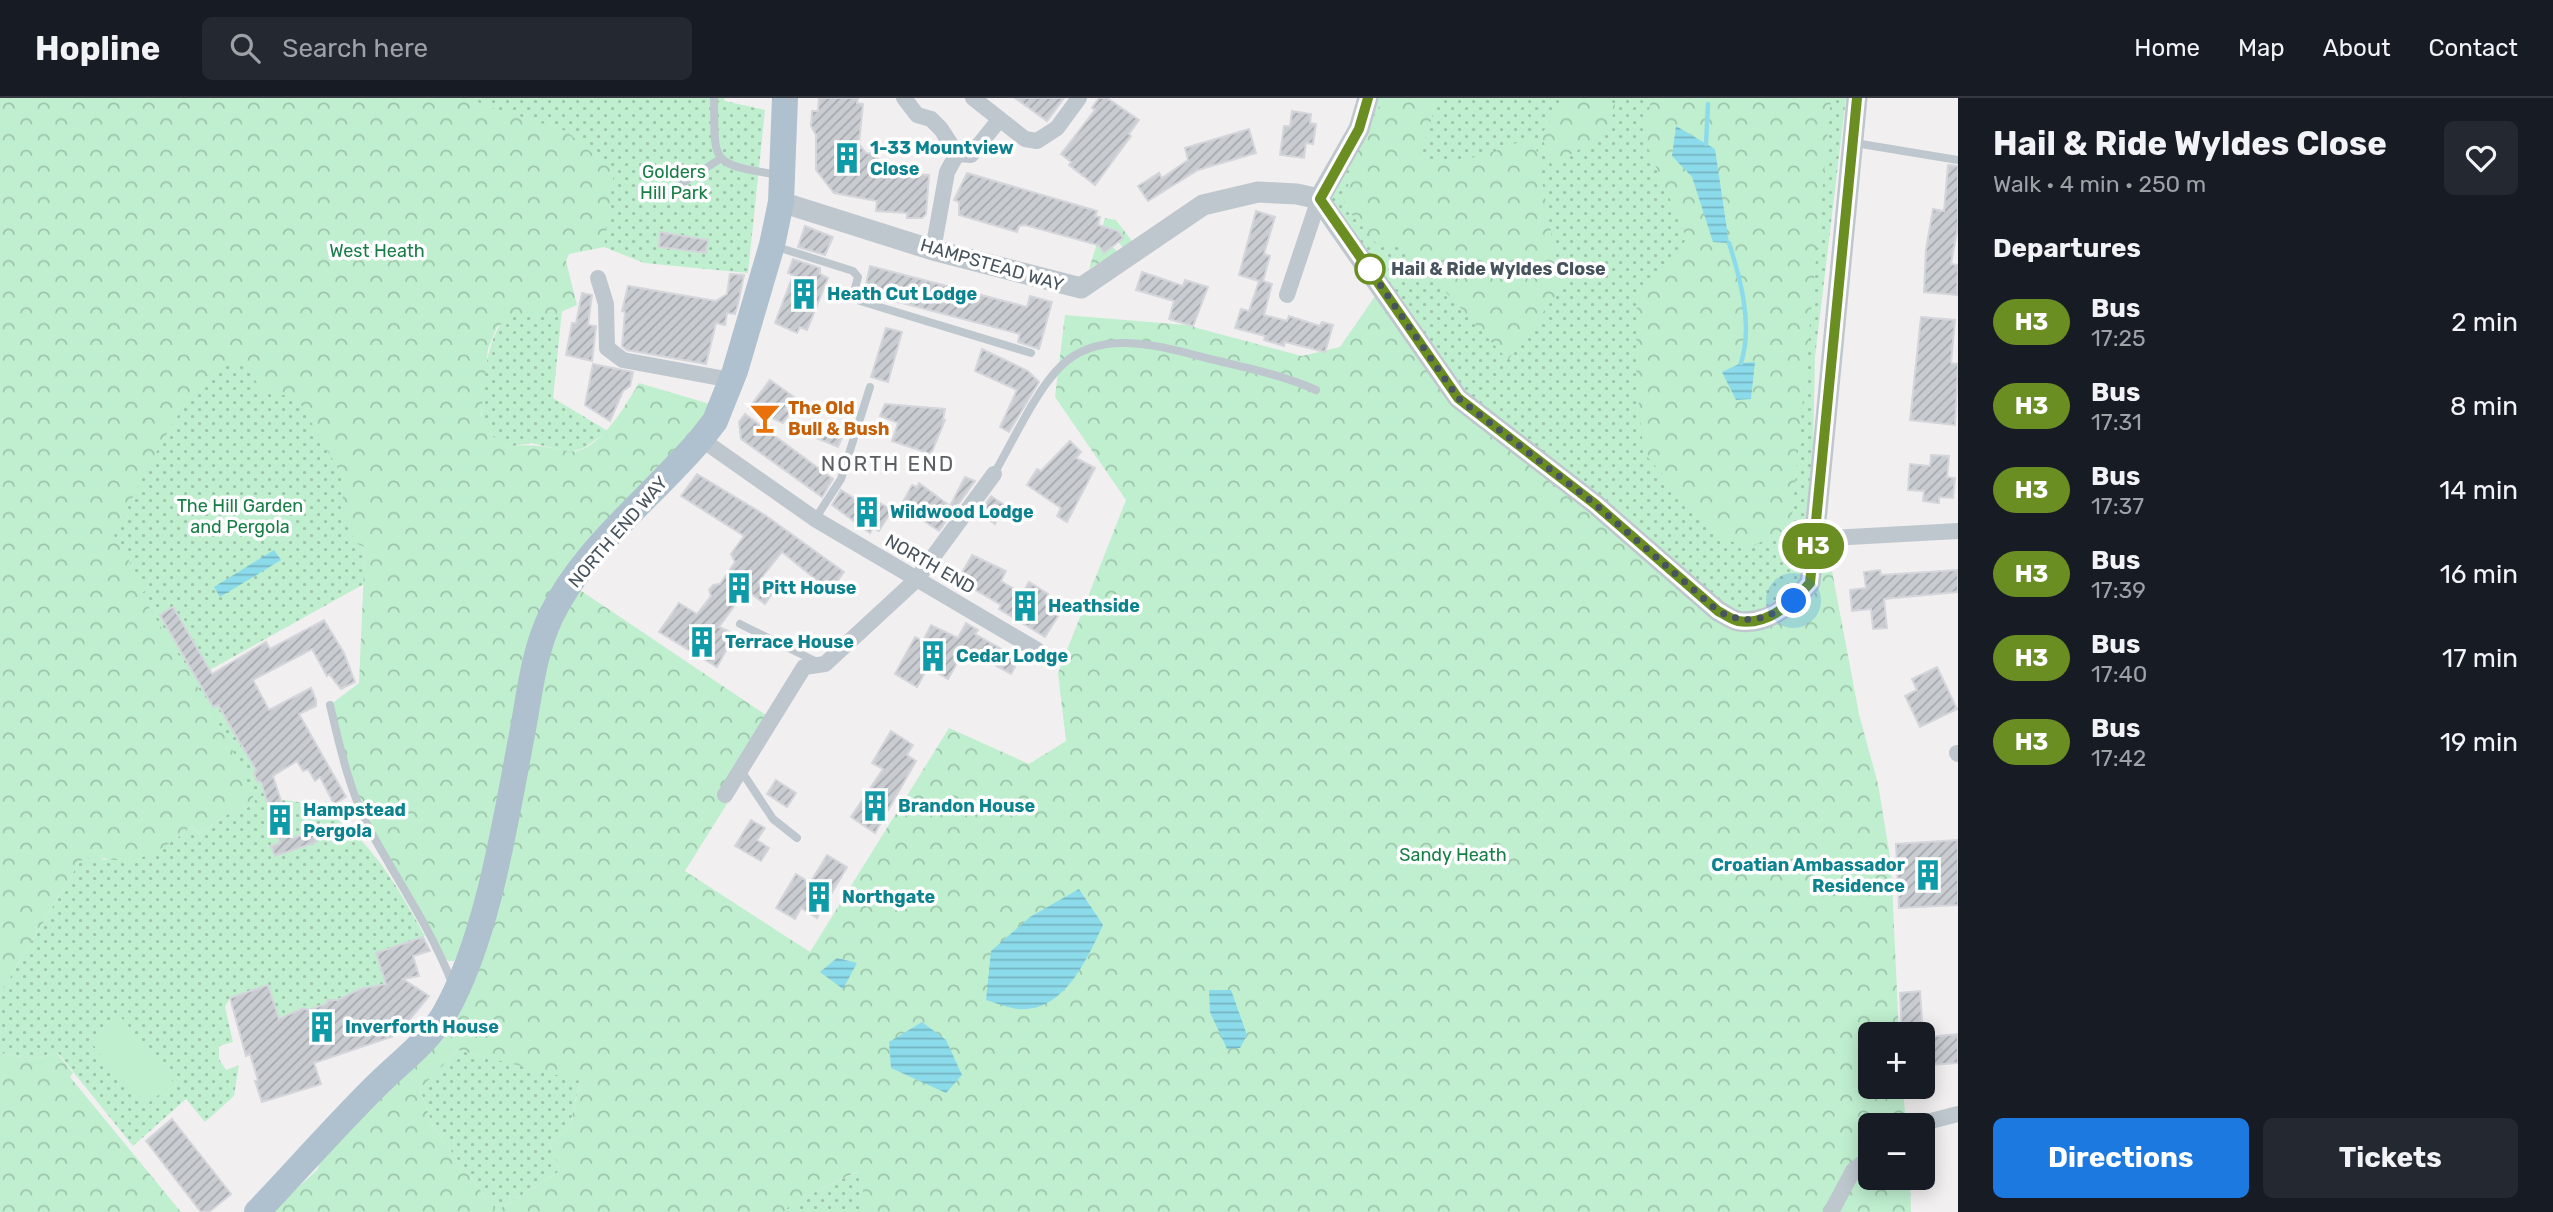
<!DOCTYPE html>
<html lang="en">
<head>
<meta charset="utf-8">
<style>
	:root { --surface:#171b24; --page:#242831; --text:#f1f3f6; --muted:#9ea1a6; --line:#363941; --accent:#1b79e0 }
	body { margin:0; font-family:Rubik,sans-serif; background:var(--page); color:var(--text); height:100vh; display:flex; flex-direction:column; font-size:26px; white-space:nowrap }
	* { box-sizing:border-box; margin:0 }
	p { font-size:23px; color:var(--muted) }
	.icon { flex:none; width:38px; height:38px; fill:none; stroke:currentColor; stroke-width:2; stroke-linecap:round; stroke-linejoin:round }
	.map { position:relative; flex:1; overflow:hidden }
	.side { display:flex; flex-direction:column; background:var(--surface); width:595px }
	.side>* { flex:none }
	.badge { padding:0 14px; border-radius:23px; font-size:24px; line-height:46px }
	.tools { position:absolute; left:1858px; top:924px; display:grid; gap:14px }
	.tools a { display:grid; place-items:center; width:77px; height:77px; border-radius:10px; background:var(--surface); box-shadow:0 4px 18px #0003; font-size:35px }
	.you { position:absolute; width:35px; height:35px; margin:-18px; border:5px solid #fff; border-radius:50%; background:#1a73e8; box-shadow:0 0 0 10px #1a73e833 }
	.map>.badge { position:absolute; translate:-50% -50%; box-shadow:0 0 0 4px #fff }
	h2 { padding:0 35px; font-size:26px; line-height:63px }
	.round { display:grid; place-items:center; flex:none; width:74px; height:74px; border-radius:10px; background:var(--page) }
	.head { display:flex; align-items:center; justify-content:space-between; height:119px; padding:0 35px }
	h1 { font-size:33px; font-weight:700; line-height:52px }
	.button { display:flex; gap:14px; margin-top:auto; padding:14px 35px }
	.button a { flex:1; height:80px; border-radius:10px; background:var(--accent); color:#fff; font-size:28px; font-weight:700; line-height:80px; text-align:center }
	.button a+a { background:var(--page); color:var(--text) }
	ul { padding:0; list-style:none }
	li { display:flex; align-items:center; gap:21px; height:84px; padding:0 35px }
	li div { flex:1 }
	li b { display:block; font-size:26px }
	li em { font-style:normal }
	li .badge { min-width:77px; font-weight:700; text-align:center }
	header { display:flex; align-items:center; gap:42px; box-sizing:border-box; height:98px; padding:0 35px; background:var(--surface); border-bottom:2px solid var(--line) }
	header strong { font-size:33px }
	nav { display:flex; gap:38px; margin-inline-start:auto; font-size:24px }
	.search { width:490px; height:63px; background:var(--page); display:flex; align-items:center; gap:18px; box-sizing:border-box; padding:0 24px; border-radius:10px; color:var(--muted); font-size:26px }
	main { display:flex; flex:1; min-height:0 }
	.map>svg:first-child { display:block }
</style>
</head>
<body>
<header>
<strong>Hopline</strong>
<div class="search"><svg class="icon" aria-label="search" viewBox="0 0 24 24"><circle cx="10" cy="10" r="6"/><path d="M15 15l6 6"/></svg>Search here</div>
<nav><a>Home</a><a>Map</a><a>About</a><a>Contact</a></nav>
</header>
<main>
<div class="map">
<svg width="1958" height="1114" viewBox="0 0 1958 1114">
	<defs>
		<pattern id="green-dots" width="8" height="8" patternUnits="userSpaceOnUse" patternTransform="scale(1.75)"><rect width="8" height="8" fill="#bfefcf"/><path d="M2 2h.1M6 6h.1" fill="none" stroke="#9dc4ab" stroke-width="1.8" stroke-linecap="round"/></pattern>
		<pattern id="forest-crowns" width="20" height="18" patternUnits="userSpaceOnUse" patternTransform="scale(1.75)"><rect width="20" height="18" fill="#bfefcf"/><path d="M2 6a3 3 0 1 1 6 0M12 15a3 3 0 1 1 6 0" fill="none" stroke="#9dc4ab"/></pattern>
		<pattern id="water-rules" width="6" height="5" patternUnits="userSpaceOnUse" patternTransform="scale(1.75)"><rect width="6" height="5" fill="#8cdbeb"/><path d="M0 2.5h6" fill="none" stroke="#74b4c2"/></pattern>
		<pattern id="building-hatch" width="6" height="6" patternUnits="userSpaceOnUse" patternTransform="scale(1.75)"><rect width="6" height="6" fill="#c9cdd2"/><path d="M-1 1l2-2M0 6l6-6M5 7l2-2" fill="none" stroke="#a5a9ae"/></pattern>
	</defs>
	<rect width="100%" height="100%" fill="#f2eff0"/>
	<g fill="url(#green-dots)">
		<polygon points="404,0 724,0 725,3 765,12 748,175 644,165 604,149"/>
		<polygon points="1366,0 1846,0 1815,259 1810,485 1738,523 1458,300 1319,101"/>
		<path d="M 562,213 L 553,300 L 608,333 L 584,350 L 570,354 L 531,345 L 508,349 C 499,343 489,338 484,327 C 476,311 488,234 504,223 C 518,212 545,221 562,213 Z"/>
		<path d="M 232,237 L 338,335 L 365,448 L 364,486 L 208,573 L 278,702 C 351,702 394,782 425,838 L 377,855 L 386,886 L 360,891 L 338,902 L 328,901 L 326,906 L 308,912 L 302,910 L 279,921 L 268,887 L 230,900 L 225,909 L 233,944 L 219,948 L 219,961 L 226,972 L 239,967 L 234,998 L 205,1024 L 186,1001 L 133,1048 L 58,955 C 37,961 20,961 0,954 L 0,896 L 80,763 L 93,758 L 105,762 L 177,740 L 191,728 L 199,736 L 231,714 L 256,707 L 101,429 Z"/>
		<polygon points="458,952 580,982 570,1027 550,1046 560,1073 496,1113 433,1029 420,991"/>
		<polygon points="859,1073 863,1093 863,1114 784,1114 790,1106"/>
	</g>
	<g fill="url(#forest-crowns)" fill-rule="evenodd">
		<path d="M 0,0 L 473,0 L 481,6 L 566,33 L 614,74 L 604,149 L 569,156 L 566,163 L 577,207 L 549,219 L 512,219 L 497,229 L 488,251 L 481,317 L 491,337 L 508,349 C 531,345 545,349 567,353 C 597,359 626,306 639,285 L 720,309 L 571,486 L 769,619 L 730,701 L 685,773 L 810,854 L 949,630 L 1029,666 L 1066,643 L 1058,575 L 1126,402 L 1055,299 L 1065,217 L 1186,227 L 1302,258 L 1340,249 L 1382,188 L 1458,300 L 1718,513 L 1772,517 L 1811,474 L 1832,473 L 1859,616 L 1878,686 L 1891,765 L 1899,936 L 1871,936 L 1871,989 L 1903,989 L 1906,1027 L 1871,1027 L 1871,1080 L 1910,1080 L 1911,1114 L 863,1114 L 863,1093 L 858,1073 L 791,1106 L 784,1114 L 271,1114 L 317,1072 L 321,1062 L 420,947 L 459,855 L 454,863 L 448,863 L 442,856 C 421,805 386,760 361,710 C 345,680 339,640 330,607 L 359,585 L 365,449 L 355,445 L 344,415 L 341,376 L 300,305 L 288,298 L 262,293 C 254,280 242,258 222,266 C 190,280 131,403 114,437 L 146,492 L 141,496 C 179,560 231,635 256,707 L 231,714 L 199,736 L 191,728 C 174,743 152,760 128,762 C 111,764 97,756 80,763 L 0,896 ZM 458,952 L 580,983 L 570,1027 L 550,1046 L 560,1073 L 496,1113 L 433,1029 L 420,991 Z"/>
		<path d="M 1383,0 L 1438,0 L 1418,64 C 1458,69 1497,53 1534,38 L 1561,190 L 1508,262 L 1398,142 L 1380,150 L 1344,107 L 1353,63 Z"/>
		<polygon points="1565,0 1606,0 1615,7 1609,34 1552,67 1541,37"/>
		<polygon points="1652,0 1831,0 1791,429 1749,450 1717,438 1643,354 1636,270 1637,198 1687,141 1642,36"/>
		<polygon points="1105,120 1116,122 1132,143 1123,150 1118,143 1123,139 1110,131 1111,140 1100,149 1104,154 1112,148 1117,154 1089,171"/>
		<path d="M 0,954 C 20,961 37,961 57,955 L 73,975 L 70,979 L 181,1114 L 0,1114 Z"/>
	</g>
	<polygon fill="#bfefcf" points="120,918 174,985 143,1009 90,943"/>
	<g fill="url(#water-rules)">
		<polygon points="1676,28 1715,51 1729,145 1713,144 1692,79 1672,58"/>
		<polygon points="1755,264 1751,301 1736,302 1722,274 1741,265"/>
		<polygon points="274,452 281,462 220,499 214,489"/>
		<path d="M 1079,791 L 1103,827 C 1087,861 1064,915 1018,911 C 1008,910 996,905 986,902 L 991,853 L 1030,819 Z"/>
		<polygon points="837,860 857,865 843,891 820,874"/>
		<polygon points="1209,892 1231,892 1247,937 1240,950 1227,951 1210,914"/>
		<polygon points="922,924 946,942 962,977 946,995 891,970 889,944"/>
	</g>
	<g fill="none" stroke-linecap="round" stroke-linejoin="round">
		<g stroke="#8cdbeb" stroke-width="4.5">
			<polyline points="1706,46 1708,6"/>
			<path d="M 1729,145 C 1741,182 1753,228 1741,265"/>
		</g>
	</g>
	<g fill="url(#building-hatch)" stroke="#d4d6db" stroke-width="2">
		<polygon points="819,0 858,0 857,5 863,6 859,46 866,55 878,56 878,64 892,65 891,69 914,71 914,76 929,77 926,116 922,120 907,120 907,115 876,113 877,103 834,95 816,72 816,37 811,28 812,13 818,13"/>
		<polygon points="1015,0 1064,0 1047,23"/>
		<polygon points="1099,0 1107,0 1139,22 1129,36 1131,38 1095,87 1069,67 1071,64 1061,56 1095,12 1092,10"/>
		<polygon points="1292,13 1311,16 1310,25 1316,26 1313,46 1306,45 1304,60 1280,57 1284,28 1290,28"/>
		<polygon points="1249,31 1256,55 1198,72 1148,103 1138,88 1159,75 1162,80 1188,62 1185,50"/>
		<polygon points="1948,67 1958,68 1958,128 1951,166 1958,167 1957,197 1924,194 1926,151 1933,111 1944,113"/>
		<polygon points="967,75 1097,113 1095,118 1100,119 1098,127 1118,133 1123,140 1104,155 1098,147 1025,127 1019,128 1017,134 959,117 959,104 954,102"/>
		<polygon points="1256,113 1275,119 1264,156 1270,158 1263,183 1272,186 1264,217 1287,223 1289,218 1320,228 1322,224 1333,227 1325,254 1285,244 1284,248 1264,242 1265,238 1235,230 1241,211 1249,213 1259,183 1239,177"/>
		<polygon points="805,128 833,139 825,157 798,149"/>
		<polygon points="660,134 708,142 706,155 659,149"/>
		<polygon points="793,161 820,170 820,176 828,180 807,232 800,229 797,235 775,225 793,177 788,175"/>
		<polygon points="870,168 1027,209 1030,198 1052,204 1039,251 1018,244 1020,236 864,195"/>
		<polygon points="1142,174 1183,188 1185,182 1208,189 1193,228 1169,221 1174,203 1136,192"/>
		<polygon points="730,176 744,177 738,206 735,216 727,215 725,227 716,225 706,266 627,252 622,248 625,214 622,213 628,188 716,203 727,196"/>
		<polygon points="582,195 592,197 588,227 596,228 592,263 566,257 572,225 576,225"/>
		<polygon points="1921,219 1955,222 1951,265 1958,266 1955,327 1910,322"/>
		<polygon points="886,230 902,234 888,284 871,279"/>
		<polygon points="982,251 1028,273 1039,284 1009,334 1000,329 1017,292 975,273"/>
		<polygon points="593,266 633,274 630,288 623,293 610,323 585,307"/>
		<polygon points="770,282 794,299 785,311 790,315 783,325 749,310"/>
		<polygon points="885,306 945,311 943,321 945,322 931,356 892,343 898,325 880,318"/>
		<polygon points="745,316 833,381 822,399 741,341 739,324"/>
		<polygon points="815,323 844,335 838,349 809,337"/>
		<polygon points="1070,343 1081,354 1076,360 1095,370 1067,424 1057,418 1061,410 1027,387 1037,371 1041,373"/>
		<polygon points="1931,357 1949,358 1947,379 1955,380 1953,400 1939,399 1939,405 1923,403 1924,393 1908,392 1910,366 1930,368"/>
		<polygon points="697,376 765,417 844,474 830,493 782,454 758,484 773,494 765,506 746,492 719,529 735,536 717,569 659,534 679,505 697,516 711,498 709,492 713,487 720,486 735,464 731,456 744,438 681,398"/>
		<polygon points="965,379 975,383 939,433 901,408 912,387 917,389 919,385 950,408"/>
		<polygon points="841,392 863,406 868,398 892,412 879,433 873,430 870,435 832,407"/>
		<polygon points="991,398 1006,408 995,426 979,414"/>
		<polygon points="972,457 1006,473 1001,483 1022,496 1029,484 1048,496 1044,505 1060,515 1045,539 999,511 1001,507 958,482"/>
		<polygon points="1880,472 1881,477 1958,472 1958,494 1884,501 1887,530 1873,531 1871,511 1852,513 1850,492 1866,490 1864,474"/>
		<polygon points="173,509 212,576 266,544 270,551 324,522 344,555 355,584 341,591 329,576 327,578 312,551 253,582 269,612 311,590 316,602 316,608 299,616 346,699 334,706 320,679 315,683 308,671 303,673 297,663 273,678 293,740 313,733 317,744 275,758 271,748 280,745 261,684 257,683 254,676 256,672 218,607 213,609 160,517"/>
		<polygon points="966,525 978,532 975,536 1019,561 1011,576 965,551 948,581 928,569 917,589 895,576 915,539 923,543 931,527 958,540"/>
		<polygon points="1937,569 1957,611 1920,629 1905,598 1917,592 1912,581"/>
		<polygon points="891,633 913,647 907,657 916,663 875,735 851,719 883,671 872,665"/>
		<polygon points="776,682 796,695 787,709 767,696"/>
		<polygon points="751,722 765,730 757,742 769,750 761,763 735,748"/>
		<polygon points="1958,742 1958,807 1899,810 1896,746"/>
		<polygon points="827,757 847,769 817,820 801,810 795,821 776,810 796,776 810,785"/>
		<polygon points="423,839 430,853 413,858 419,878 403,881 429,898 397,937 314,965 321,986 262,1004 255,983 258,982 250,956 246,958 230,900 268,887 279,921 303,910 308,912 326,906 328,902 338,902 360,891 386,886 376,855"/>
		<polygon points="1920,893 1923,936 1902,936 1900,895"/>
		<polygon points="1958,936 1958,965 1930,967 1929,939"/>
		<polygon points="172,1021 231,1096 209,1114 201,1114 146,1043"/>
	</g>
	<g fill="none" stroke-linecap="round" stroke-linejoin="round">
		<g stroke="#bec7ce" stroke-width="8">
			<path d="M 714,0 C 715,67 709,65 778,77"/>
			<polyline points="1855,45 1958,62"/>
			<polyline points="664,97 720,61"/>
			<polyline points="774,148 853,173 858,179 855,190 860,203 1031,255"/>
			<path d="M 994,376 C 1012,345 1036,292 1061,268 C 1103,226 1171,252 1219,263 C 1252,271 1285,278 1316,292"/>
			<polyline points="815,421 841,381 870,289"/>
			<polyline points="740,526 817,564"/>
			<path d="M 330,607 C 340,650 350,695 371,734 C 399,785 431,831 452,885"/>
			<polyline points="740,671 773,721 797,740"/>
		</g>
		<g stroke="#bec7ce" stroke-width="16">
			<polyline points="904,0 917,17 931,21 941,31 957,56 947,74 933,152"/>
			<polyline points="973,0 1025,41 1037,43 1057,30 1079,0"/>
			<polyline points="957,56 971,57 999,22"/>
			<polyline points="598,180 606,206 607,250 623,262 731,282"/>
			<polyline points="1287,197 1319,101"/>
			<polyline points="701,341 815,421 1037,552"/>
			<polyline points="1813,441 1958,433"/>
			<polyline points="1957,655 1958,656"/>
			<polyline points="725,697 804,569 825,566 916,482 994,376"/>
			<polyline points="1915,1027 1958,1016"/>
			<polyline points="1831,1114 1853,1073 1871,1058"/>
		</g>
		<g stroke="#bec7ce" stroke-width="21">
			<path d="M 1319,101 L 1458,300 L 1595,406 L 1718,513 C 1724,516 1732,522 1738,523 C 1767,528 1793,505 1810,485 L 1857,0"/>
			<polyline points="1319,101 1359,31 1368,0"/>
			<polyline points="781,104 933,152 1081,190 1203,107 1258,94 1297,96 1319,101"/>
		</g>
		<path stroke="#afc0ce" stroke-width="26" d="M 257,1114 C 296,1073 333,1031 373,991 C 397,966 427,946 445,915 C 489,837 506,719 523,631 C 530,593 534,553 551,518 C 584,449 652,399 701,341 L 715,323 L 735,273 L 772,147 L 781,104 L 785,0"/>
	</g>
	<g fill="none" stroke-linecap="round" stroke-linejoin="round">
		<defs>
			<path id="line" d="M 1368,0 L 1359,31 L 1320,101 L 1458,300 L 1595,406 L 1718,513 C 1724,516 1732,522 1738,523 C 1767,528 1793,505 1810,485 L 1857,0"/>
		</defs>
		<use href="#line" stroke="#fff" stroke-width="16"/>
		<use href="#line" stroke="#6b8e23" stroke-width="10"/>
		<path stroke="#48545d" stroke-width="7" stroke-dasharray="0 12.6" d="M 1370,171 L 1368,169 L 1458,300 L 1595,406 L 1718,513 C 1750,529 1765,521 1794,503"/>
	</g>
	<defs>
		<symbol id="building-bare" viewBox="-9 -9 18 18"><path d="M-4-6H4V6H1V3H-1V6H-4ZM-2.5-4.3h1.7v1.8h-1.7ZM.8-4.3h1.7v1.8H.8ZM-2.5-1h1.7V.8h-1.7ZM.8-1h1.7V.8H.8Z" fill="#0f9aa8" stroke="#fff" stroke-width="2.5" paint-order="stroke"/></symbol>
		<symbol id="bar-bare" viewBox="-9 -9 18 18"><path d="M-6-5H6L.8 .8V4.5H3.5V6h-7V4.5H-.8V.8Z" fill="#e8710a" stroke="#fff" stroke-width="2.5" paint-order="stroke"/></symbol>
	</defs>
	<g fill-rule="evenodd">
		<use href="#building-bare" x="825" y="38" width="44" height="44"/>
		<use href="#building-bare" x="782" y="174" width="44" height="44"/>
		<use href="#bar-bare" x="743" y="298" width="44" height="44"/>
		<use href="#building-bare" x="845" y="392" width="44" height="44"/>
		<use href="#building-bare" x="717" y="468" width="44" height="44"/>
		<use href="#building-bare" x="1003" y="486" width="44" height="44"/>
		<use href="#building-bare" x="680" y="522" width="44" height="44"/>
		<use href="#building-bare" x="911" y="536" width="44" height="44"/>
		<use href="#building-bare" x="853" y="686" width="44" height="44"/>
		<use href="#building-bare" x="258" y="700" width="44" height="44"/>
		<use href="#building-bare" x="1906" y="755" width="44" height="44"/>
		<use href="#building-bare" x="797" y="777" width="44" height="44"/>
		<use href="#building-bare" x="300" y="907" width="44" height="44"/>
	</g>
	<circle fill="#fff" stroke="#6b8e23" stroke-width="3.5" cx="1370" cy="171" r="14"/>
	<g text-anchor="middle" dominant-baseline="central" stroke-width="7" stroke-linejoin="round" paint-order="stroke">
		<g font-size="18" font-weight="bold" fill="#0d838f" stroke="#fff" text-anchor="start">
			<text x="870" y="50">1-33 Mountview<tspan x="870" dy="21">Close</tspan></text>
			<text x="827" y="196">Heath Cut Lodge</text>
			<text x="890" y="414">Wildwood Lodge</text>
			<text x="762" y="490">Pitt House</text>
			<text x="1048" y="508">Heathside</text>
			<text x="725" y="544">Terrace House</text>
			<text x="956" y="558">Cedar Lodge</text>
			<text x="898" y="708">Brandon House</text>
			<text x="303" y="712">Hampstead<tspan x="303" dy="21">Pergola</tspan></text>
			<text x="1905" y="767" text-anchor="end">Croatian Ambassador<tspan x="1905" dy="21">Residence</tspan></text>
			<text x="842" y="799">Northgate</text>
			<text x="345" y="929">Inverforth House</text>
		</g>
		<g font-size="18" fill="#187e47" stroke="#fff">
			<text x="674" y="74">Golders<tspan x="674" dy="21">Hill Park</tspan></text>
			<text x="377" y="153">West Heath</text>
			<text x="240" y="408">The Hill Garden<tspan x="240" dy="21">and Pergola</tspan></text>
			<text x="1453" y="757">Sandy Heath</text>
		</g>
		<g font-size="18" fill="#48545d" stroke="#fff">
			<text transform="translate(992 167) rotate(16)">HAMPSTEAD WAY</text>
			<text transform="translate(618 434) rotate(-49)">NORTH END WAY</text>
			<text transform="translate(930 466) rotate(30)">NORTH END</text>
		</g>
		<g font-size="18" font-weight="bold" fill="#48545d" stroke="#fff" text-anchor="start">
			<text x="1391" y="171">Hail &amp; Ride Wyldes Close</text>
		</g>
		<g font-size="18" font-weight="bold" fill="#c56008" stroke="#fff" text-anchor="start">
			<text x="788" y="310">The Old<tspan x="788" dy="21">Bull &amp; Bush</tspan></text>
		</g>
		<g font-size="21" letter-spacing="2" fill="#5c6064" stroke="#fff">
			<text x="888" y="365">NORTH END</text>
		</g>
	</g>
</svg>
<div class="tools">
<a>+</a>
<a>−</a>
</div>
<div class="you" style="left:1794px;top:503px"></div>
<b class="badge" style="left:1813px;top:448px;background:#6b8e23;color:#fff">H3</b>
</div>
<section class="side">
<div class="head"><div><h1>Hail &amp; Ride Wyldes Close</h1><p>Walk · 4 min · 250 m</p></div><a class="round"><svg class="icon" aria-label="heart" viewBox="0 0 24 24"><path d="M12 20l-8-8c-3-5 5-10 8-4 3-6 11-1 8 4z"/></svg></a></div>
<h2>Departures</h2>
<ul>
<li><span class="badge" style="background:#6b8e23;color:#fff">H3</span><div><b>Bus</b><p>17:25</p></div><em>2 min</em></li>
<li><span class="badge" style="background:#6b8e23;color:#fff">H3</span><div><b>Bus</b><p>17:31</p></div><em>8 min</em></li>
<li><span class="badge" style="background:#6b8e23;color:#fff">H3</span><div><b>Bus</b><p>17:37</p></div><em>14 min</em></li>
<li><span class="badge" style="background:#6b8e23;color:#fff">H3</span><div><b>Bus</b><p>17:39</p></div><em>16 min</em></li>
<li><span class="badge" style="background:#6b8e23;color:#fff">H3</span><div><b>Bus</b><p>17:40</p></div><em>17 min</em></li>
<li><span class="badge" style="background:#6b8e23;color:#fff">H3</span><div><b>Bus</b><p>17:42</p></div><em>19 min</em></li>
</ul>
<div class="button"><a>Directions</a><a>Tickets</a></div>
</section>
</main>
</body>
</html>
